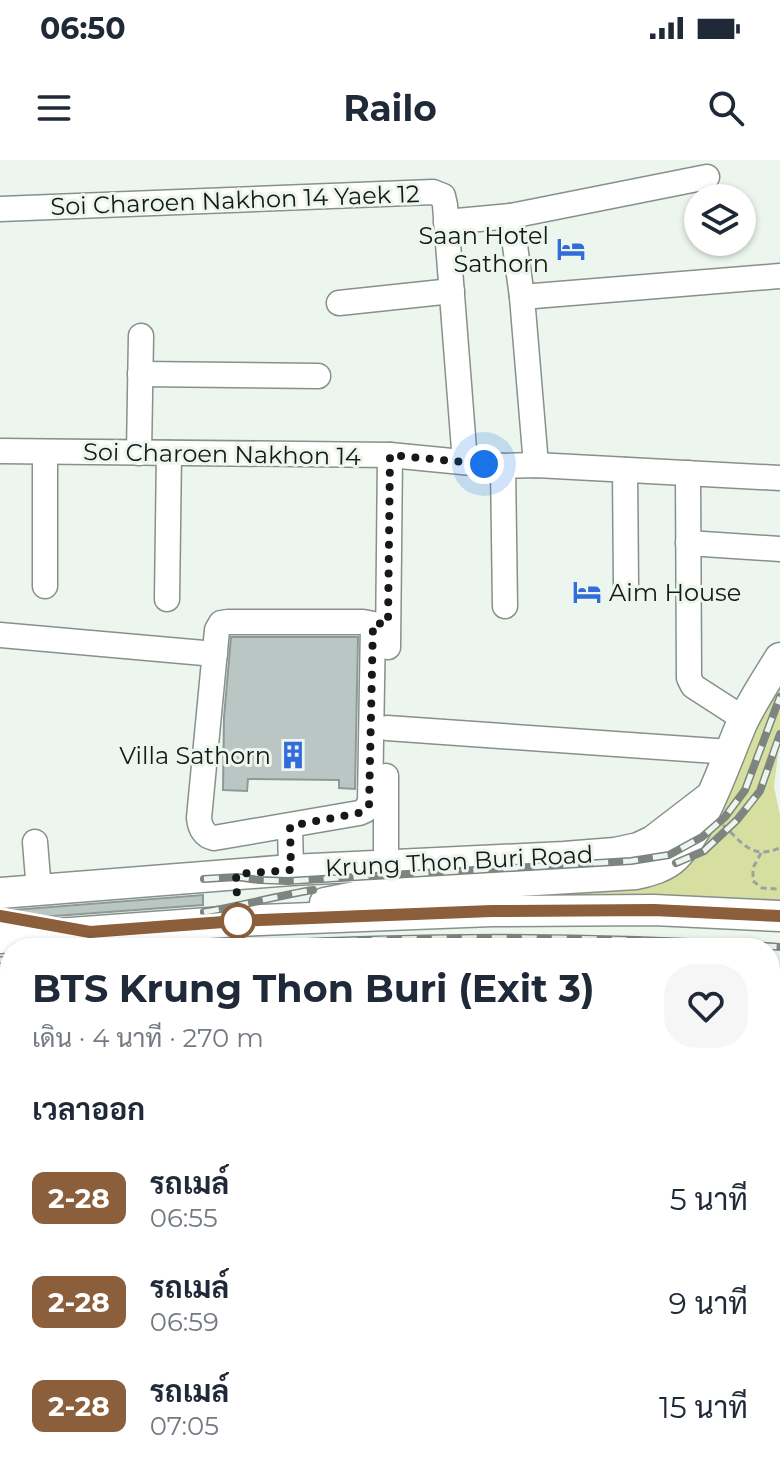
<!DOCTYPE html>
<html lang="th">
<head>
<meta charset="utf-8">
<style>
	:root { --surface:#fff; --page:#f6f6f7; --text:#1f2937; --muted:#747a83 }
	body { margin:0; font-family:Montserrat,Sarabun,sans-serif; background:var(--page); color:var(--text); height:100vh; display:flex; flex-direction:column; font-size:30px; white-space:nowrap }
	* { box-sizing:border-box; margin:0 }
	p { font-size:26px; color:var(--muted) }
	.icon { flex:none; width:44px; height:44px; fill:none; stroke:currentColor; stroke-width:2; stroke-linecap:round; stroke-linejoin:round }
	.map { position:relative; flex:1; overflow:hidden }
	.drawer { position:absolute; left:0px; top:778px; width:780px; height:538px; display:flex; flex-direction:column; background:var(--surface); border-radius:32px 32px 0 0; box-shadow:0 2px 6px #0004 }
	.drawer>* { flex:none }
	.badge { padding:0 16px; border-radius:12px; font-size:28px; line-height:52px }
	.buttons { position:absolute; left:684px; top:24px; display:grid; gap:16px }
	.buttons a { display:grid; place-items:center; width:72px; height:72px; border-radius:50%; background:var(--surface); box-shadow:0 2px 6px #0004; font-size:40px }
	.you { position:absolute; width:40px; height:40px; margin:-20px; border:6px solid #fff; border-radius:50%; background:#1a73e8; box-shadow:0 0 0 12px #1a73e833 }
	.map>.badge { position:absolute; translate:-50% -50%; box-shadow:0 0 0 4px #fff }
	h2 { padding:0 32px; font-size:30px; line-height:72px }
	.round { display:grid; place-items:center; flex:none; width:84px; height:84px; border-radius:32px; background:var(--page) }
	.head { display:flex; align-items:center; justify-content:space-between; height:136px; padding:0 32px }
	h1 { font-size:38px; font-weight:700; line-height:60px }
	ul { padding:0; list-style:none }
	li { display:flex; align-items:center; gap:24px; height:104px; padding:0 32px }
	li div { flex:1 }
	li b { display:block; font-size:30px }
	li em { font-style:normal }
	li .badge { min-width:88px; font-weight:700; text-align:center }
	.status { display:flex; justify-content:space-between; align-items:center; height:56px; padding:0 40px; background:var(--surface); direction:ltr }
	.status svg { height:22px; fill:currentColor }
	header { display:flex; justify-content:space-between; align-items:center; height:104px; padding:0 32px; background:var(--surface); font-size:36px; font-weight:700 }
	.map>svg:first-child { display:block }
</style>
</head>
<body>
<div class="status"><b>06:50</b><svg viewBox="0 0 49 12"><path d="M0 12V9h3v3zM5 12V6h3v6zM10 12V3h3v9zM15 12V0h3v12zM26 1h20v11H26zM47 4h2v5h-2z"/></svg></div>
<header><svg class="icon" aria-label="menu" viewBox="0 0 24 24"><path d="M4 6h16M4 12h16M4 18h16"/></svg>Railo<svg class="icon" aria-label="search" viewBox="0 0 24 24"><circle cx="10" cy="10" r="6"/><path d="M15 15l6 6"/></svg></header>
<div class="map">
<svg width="780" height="1315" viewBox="0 0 780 1315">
	<rect width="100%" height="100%" fill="#ecf6ef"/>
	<g fill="#d6df9f">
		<polygon points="780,518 780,577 774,627 780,655 780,748 520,740 504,734 693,699 734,624 773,529"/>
		<polygon points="770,838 780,839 780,982 777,990 770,1028"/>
	</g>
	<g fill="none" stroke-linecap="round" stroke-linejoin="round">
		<g stroke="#7febef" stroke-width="18">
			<polyline points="770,1220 780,1223"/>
			<polyline points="200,1315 203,1306"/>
		</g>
	</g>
	<g fill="#bac6c3" stroke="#8f9a97" stroke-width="2">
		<polygon points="231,477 358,477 355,629 339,628 339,620 248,619 247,631 223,630 224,557"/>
		<polygon points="203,735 203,745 0,760 0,751"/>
	</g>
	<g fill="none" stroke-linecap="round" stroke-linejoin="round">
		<defs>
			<g id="minor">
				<polyline points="0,49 433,32 443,36 445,45 465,302"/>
				<polyline points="511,56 522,137"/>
				<polyline points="446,62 511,56 707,17"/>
				<polyline points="339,143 452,131"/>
				<polyline points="140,214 318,216"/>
				<polyline points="0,291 390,295 503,306 536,305 780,318"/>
				<polyline points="139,293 141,176"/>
				<polyline points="536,305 522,137 780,116"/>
				<polyline points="503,306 505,446"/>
				<polyline points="625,310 626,425"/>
				<polyline points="688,313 689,518 693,526 744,559"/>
				<polyline points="688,383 780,389"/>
				<polyline points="45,426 45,292"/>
				<polyline points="167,439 169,293"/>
				<path d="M 228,462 L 363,462 L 373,464 L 370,641 L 366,650 L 359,653 L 214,678 C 204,676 200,668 199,658 L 217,470 L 221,463 Z"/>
				<polyline points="0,475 215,494"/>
				<polyline points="388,487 390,295"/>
				<polyline points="387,568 730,592"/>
				<polyline points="290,666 291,710"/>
				<polyline points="35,682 39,731"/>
				<polyline points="386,705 386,616"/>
				<polyline points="0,1010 10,1020"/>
				<polyline points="0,1133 10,1136"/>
				<polyline points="508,1306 540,1315"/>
				<polyline points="250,1315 253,1306"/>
				<polyline points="341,1315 345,1306"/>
				<polyline points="433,1315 437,1306"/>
				<polyline points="732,1315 735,1306"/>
			</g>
			<g id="major">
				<polyline points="0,733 291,710 564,697 615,693 638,688 653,681 709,638"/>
				<path d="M 325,743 L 385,731 L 434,726 L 636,714 C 649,711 665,707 675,697 C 703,670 726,600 742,563 C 753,540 767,519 780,498"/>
				<polyline points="0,778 237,761 492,751 654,750 780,756"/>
				<polyline points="770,824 780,824"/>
				<polyline points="0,851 10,851"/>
				<polyline points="0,896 10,895"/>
				<polyline points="770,1101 780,1116"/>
			</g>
		</defs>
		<use href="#minor" stroke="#87908a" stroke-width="27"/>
		<use href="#major" stroke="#87908a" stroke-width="33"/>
		<g stroke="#9ca39e" stroke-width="3" stroke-dasharray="6 4" stroke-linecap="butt">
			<path d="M 723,665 C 743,683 751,700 780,688"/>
			<polyline points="761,693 753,708 753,721 762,728 778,729 780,727"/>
			<polyline points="0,1239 10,1243"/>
			<polyline points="182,1306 196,1311"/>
			<polyline points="195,1315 198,1306"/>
		</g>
		<use href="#minor" stroke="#fff" stroke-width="24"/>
		<use href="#major" stroke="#fff" stroke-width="30"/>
		<defs>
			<g id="rail">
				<polyline points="676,703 704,691 737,660 760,631 780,574"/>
				<polyline points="204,719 237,717 259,720 288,721 631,701 669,695 702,677 725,657 745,630 780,537"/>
				<path d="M 204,752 C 241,746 276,736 313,730"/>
				<path d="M 192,788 C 388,775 584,774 780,787"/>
				<polyline points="0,800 10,800"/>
				<polyline points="0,813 10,812"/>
			</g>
		</defs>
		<use href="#rail" stroke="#7e8480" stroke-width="8"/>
		<use href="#rail" stroke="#ecf6ef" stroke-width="5" stroke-dasharray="15" stroke-linecap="butt"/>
	</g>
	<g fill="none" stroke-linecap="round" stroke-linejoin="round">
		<defs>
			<polyline id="line" points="0,756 90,772 237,761 492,751 654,750 780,756"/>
		</defs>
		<use href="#line" stroke="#fff" stroke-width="18"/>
		<use href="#line" stroke="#8b5e3c" stroke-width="12"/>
		<polyline stroke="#161917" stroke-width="8" stroke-dasharray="0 14.4" points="238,761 236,714 291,710 290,666 359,653 369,646 373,464 388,463 390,295 484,304"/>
	</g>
	<defs>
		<symbol id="hotel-bare" viewBox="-9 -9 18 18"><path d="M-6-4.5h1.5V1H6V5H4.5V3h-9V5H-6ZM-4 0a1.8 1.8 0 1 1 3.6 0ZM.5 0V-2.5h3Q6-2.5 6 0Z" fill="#326cda" stroke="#ecf6ef" stroke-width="2.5" paint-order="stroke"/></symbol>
		<symbol id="building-bare" viewBox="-9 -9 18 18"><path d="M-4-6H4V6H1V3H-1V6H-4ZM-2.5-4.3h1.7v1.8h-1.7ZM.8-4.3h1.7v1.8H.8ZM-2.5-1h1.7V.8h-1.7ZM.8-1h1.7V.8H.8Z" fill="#326cda" stroke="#ecf6ef" stroke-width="2.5" paint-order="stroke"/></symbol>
	</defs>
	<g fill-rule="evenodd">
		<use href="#hotel-bare" x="551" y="69" width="40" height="40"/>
		<use href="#hotel-bare" x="567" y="412" width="40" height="40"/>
		<use href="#building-bare" x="273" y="575" width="40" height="40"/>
	</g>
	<circle fill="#fff" stroke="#8b5e3c" stroke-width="4" cx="238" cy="761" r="16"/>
	<g text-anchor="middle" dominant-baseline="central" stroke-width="6" stroke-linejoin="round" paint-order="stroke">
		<g font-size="24" fill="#161917" stroke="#ecf6ef">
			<text transform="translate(235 40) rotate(-2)">Soi Charoen Nakhon 14 Yaek 12</text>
			<text transform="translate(222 294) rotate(1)">Soi Charoen Nakhon 14</text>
			<text transform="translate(459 701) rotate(-3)">Krung Thon Buri Road</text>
		</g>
		<g font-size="24" fill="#161917" stroke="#ecf6ef" text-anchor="end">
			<text x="549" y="75">Saan Hotel<tspan x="549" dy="28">Sathorn</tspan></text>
			<text x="609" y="432" text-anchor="start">Aim House</text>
			<text x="271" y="595">Villa Sathorn</text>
		</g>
	</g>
</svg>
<div class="buttons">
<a><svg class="icon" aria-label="layers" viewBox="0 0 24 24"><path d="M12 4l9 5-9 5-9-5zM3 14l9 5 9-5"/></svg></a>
</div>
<div class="you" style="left:484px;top:304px"></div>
<section class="drawer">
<div class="head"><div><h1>BTS Krung Thon Buri (Exit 3)</h1><p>เดิน · 4 นาที · 270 m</p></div><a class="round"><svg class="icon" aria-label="heart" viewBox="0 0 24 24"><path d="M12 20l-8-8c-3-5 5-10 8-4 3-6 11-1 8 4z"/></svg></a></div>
<h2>เวลาออก</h2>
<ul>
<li><span class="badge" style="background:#8b5e3c;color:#fff">2-28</span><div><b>รถเมล์</b><p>06:55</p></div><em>5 นาที</em></li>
<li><span class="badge" style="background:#8b5e3c;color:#fff">2-28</span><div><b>รถเมล์</b><p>06:59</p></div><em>9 นาที</em></li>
<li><span class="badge" style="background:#8b5e3c;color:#fff">2-28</span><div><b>รถเมล์</b><p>07:05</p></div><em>15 นาที</em></li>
</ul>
</section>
</div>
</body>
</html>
